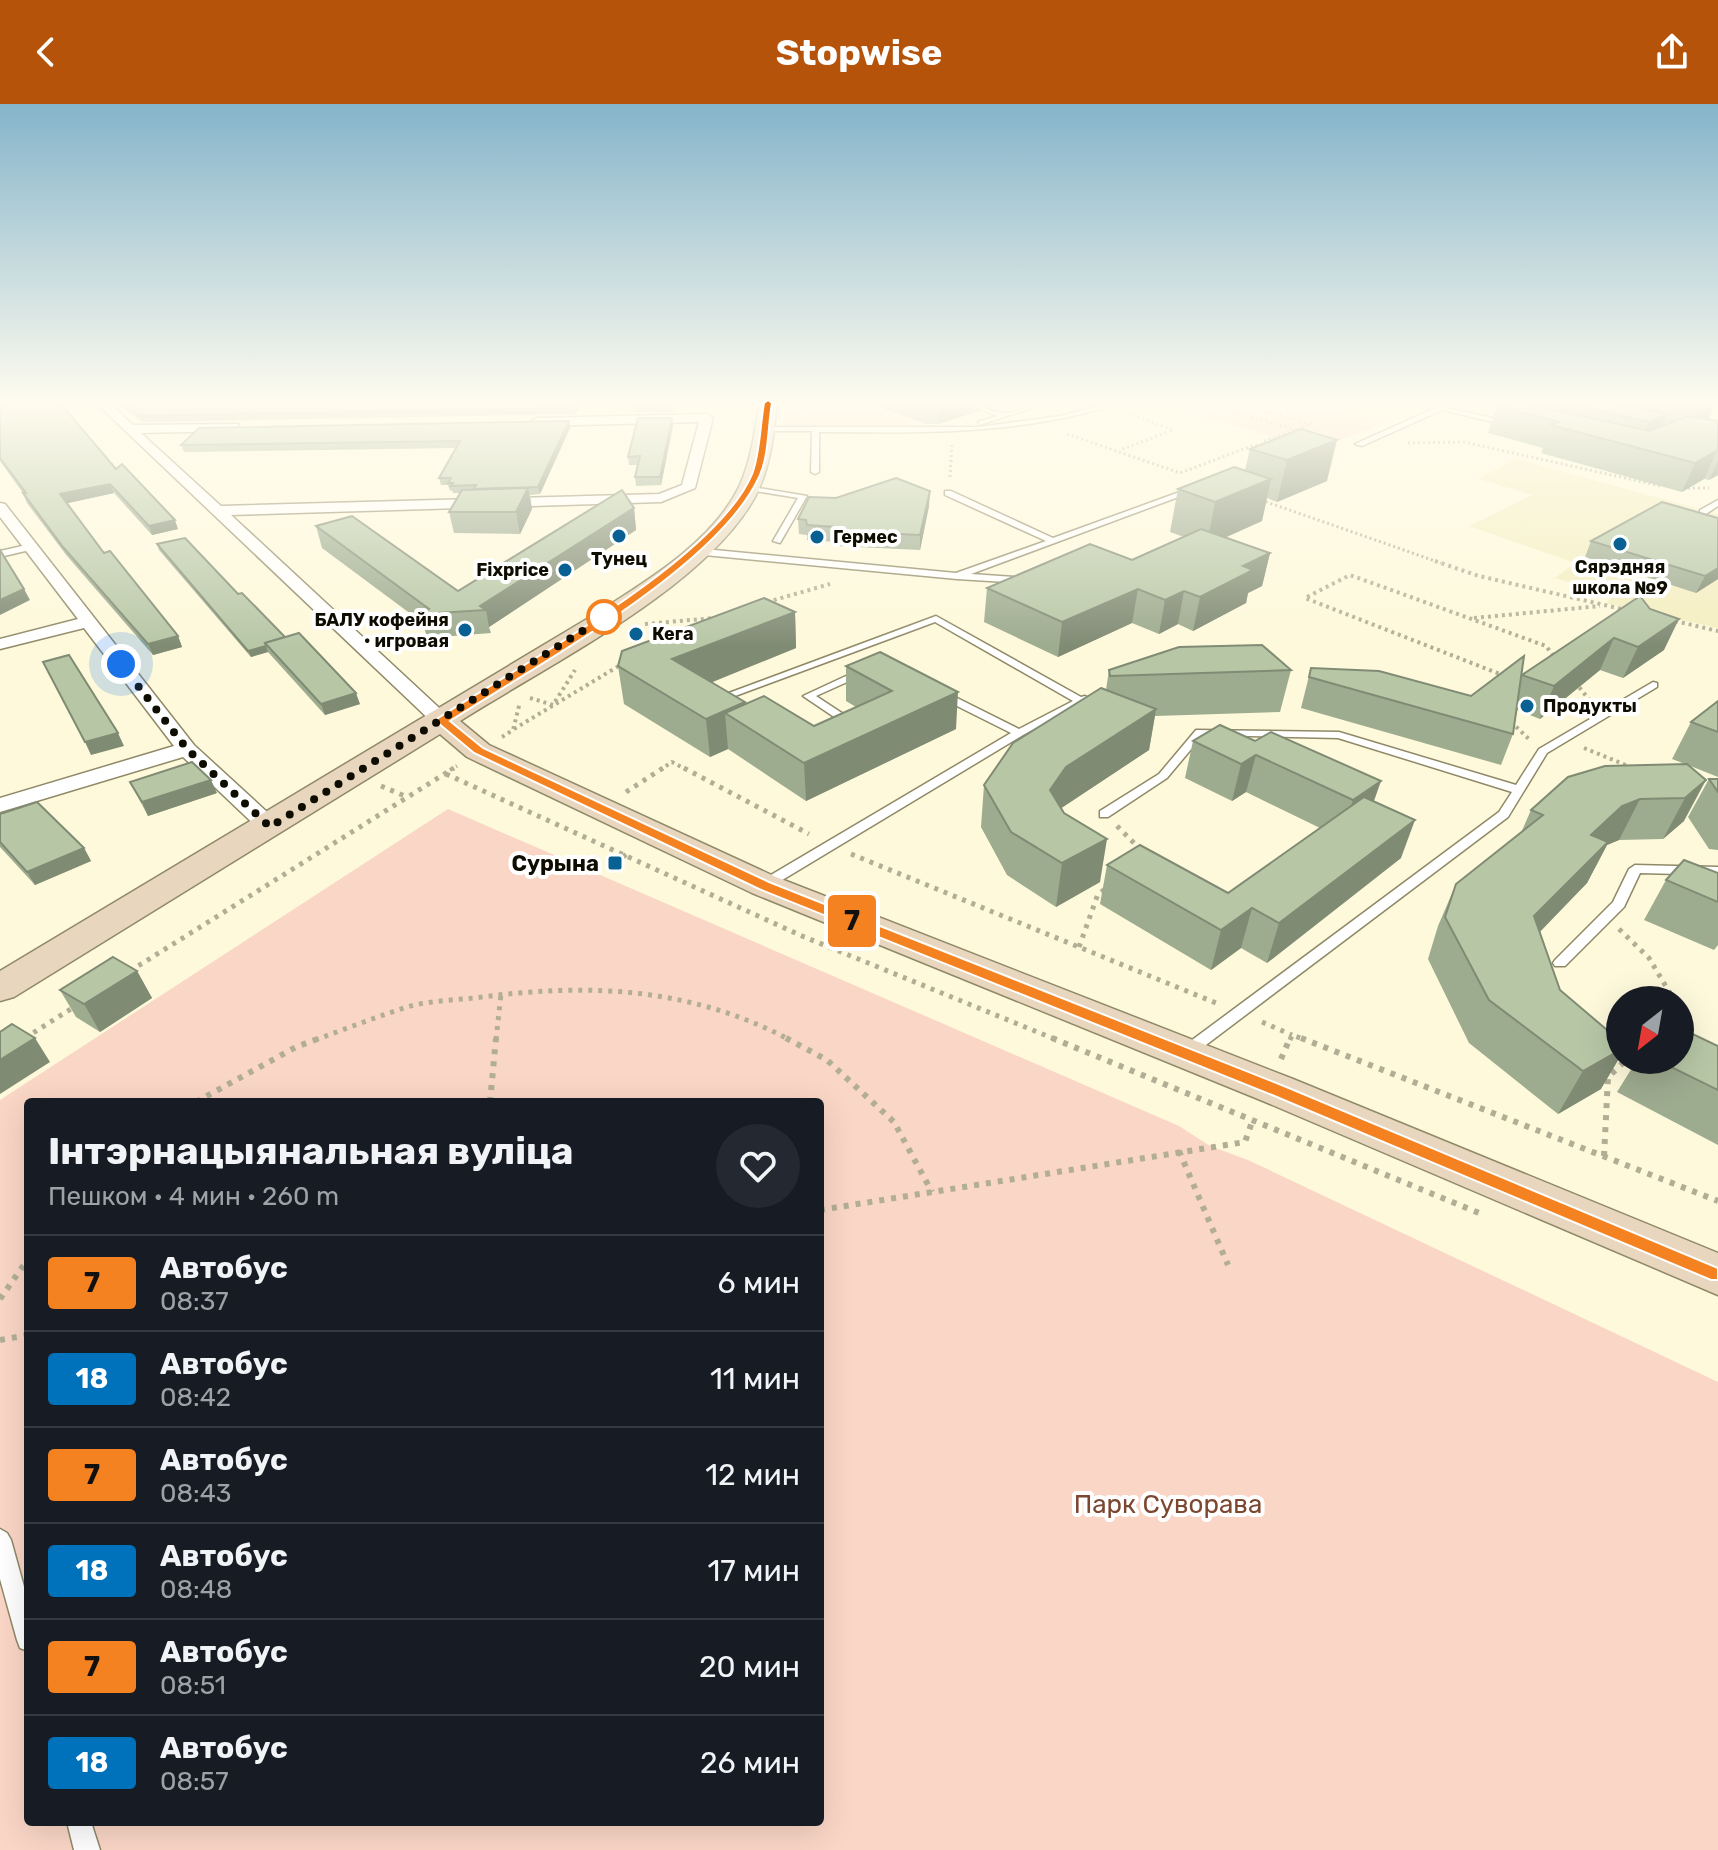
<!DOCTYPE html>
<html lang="ru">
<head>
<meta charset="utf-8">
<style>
	:root { --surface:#171b24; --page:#242831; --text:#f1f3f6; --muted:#9ea1a6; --line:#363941; --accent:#b45309 }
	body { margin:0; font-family:Rubik,sans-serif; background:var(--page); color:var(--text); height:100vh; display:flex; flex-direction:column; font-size:30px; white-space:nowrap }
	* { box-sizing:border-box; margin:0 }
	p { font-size:26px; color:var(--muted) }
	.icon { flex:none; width:44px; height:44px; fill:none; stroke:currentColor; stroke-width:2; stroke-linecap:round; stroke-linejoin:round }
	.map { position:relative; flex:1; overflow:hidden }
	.panel { position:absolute; left:24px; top:994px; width:800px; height:728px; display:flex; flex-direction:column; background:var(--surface); border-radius:8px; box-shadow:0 8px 32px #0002 }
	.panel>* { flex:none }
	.badge { padding:0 16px; border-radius:6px; font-size:28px; line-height:52px }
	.needle { width:52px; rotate:211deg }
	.tools { position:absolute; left:1606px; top:882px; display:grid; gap:16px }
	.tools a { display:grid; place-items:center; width:88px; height:88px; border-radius:50%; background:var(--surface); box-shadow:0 8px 32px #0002; font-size:40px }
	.you { position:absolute; width:40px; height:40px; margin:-20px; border:6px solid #fff; border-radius:50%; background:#1a73e8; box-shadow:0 0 0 12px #1a73e833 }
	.map>.badge { position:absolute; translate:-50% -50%; box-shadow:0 0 0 4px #fff }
	.round { display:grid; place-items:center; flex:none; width:84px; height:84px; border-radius:42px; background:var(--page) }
	.overview { display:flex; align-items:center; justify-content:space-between; height:136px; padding:0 24px }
	h1 { font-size:38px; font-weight:700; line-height:60px }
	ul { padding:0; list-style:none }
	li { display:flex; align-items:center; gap:24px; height:96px; padding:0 24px; border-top:2px solid var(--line) }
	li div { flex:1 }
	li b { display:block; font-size:30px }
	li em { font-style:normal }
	li .badge { min-width:88px; font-weight:700; text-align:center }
	header { display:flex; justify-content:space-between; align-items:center; height:104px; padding:0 24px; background:var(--accent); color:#fff; font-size:36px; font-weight:700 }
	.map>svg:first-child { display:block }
</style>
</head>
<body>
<header><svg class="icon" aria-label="back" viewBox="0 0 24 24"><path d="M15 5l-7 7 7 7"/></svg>Stopwise<svg class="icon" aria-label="share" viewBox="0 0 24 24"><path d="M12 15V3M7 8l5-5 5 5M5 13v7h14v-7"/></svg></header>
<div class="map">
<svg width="1718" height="1746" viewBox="0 0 1718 1746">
	<rect width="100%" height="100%" fill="#fef9db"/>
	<polygon fill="#f4eec0" points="1517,355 1718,410 1718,524 1606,499 1614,492 1555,474 1575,459 1469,422 1532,391 1478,375"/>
	<g fill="#fad6c6" fill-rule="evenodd">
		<polygon points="785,299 858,299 919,321 783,321"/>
		<polygon points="1162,299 1263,299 1287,306 1306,299 1384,320 1337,337 1292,339"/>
		<path d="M 448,705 L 1179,1022 L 1210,1042 L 1248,1056 L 1718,1278 L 1718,1746 L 0,1746 L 0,996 ZM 28,998 L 820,998 L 820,1718 L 28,1718 Z"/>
	</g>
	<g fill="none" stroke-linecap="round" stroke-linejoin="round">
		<defs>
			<g id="lane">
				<path d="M 967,299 C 980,298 991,309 1004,309 C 1018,310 1032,298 1047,299 L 980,321 L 978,318 L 997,312 Z"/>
				<polygon points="1425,299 1510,318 1513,320 1510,322 1442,306 1362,342 1355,340 1435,304 1425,301"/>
				<path d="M 1099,302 L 1101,305 C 1008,331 915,329 819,328 L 819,368 L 815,370 L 811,368 L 812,327 L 765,327 L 761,325 L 765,323 L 978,323 L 1060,312 Z"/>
				<polygon points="746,382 807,392 780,439 773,437 798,394 749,386 745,384"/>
				<polygon points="1185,386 1192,388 971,470 1027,474 1027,478 1024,479 957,475 694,450 690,447 694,444 956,469 1046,437 945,391 945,387 951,387 1053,434"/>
				<polygon points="1718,396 1718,402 1706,410 1700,410 1700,406"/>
				<polygon points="31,440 34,441 34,445 0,453 0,447"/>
				<polygon points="936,512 1081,593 1085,592 1090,595 1023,631 769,784 759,784 758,781 759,778 1011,629 937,592 937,588 945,588 1019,625 1073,597 935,518 727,595 719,595 718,593"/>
				<polygon points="861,565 865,566 865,570 816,592 857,619 857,623 849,623 803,592"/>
				<polygon points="1653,578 1657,579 1657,583 1547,649 1508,713 1190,953 1180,953 1178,949 1180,945 1499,708 1512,688 1338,634 1203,631 1167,674 1108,713 1100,713 1100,707 1159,670 1196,626 1339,628 1516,681 1539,645"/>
				<polygon points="1635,761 1718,763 1718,771 1640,769 1624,803 1565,862 1555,862 1553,859 1555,856 1613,798 1629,765"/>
				<polygon points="0,1425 7,1429 11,1436 28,1497 28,1547 20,1544 17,1536 0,1475"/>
				<polygon points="67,1718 91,1718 100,1746 74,1746"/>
			</g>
			<g id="street">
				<polygon points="96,299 109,299 133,321 238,320 239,323 233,327 141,329 221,402 659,390 682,381 699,318 536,322 530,318 536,314 707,310 713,314 695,384 661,398 231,411 449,613 452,617 449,621 435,621"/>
				<polygon points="0,399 5,400 194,641 278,718 281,723 278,728 262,728 183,653 0,708 0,694 174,642 84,524 0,545 0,535 78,515 0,413"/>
			</g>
			<path id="secondary" d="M 759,299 L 777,299 C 774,331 770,365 755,393 C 705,484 548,561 460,617 L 489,641 L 776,773 L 1293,975 L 1718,1149 L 1718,1191 L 1263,997 L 752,789 L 467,653 L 440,630 L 14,893 L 0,897 L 0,867 L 592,512 C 643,479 711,440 739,383 C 751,357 755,327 759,299 Z"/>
		</defs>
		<use href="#lane" stroke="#8f8967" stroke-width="3"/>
		<use href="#street" stroke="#8f8967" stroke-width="3"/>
		<use href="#secondary" stroke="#8f8967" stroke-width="3"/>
		<g stroke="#b2ae96" stroke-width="3" stroke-dasharray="2 3" stroke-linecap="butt">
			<polyline points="1203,299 1304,328"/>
			<polyline points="1237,299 1311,320 1262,338"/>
			<polyline points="1114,304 1173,326 1120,346"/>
			<polyline points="799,309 810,299"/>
			<polyline points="1293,315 1287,306 1305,299"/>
			<polyline points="1067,330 1180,369 1254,341 1266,341"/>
			<polyline points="1408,339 1464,338 1661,382"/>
			<polyline points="950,373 952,340"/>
			<polyline points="1683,384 1709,384"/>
			<polyline points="1261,396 1441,459"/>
		</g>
		<g stroke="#b2ae96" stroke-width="4" stroke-dasharray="3 4" stroke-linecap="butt">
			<polyline points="1435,457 1479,472 1626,506"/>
			<polyline points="767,498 830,480"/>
			<polyline points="1474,514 1600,502"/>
			<polyline points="1675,517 1718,527"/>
			<polyline points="645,520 714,514"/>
			<polyline points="1505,572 1305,494 1350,471 1546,542 1556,555"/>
			<polyline points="1575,578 1591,598"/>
			<polyline points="530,594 553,601 575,566"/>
			<polyline points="1511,618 1530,636"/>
			<polyline points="514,625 622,560"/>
			<polyline points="502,633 513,626 520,598"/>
			<polyline points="1584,644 1633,664"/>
			<polyline points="450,666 457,662"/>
			<polyline points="660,666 672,658 687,666"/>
		</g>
		<g stroke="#b2ae96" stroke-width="5" stroke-dasharray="4 6" stroke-linecap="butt">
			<polyline points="684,664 809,730"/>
			<polyline points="446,670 802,832 1057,936"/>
			<polyline points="381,682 405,692"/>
			<polyline points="626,688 663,664"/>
			<polyline points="1117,722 1141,746"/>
			<polyline points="851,750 1216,899"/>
			<polyline points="615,759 627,750"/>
			<polyline points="1619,825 1649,854 1674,896"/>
			<polyline points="1079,843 1098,790 1107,784"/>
			<polyline points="130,867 454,664"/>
			<polyline points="1262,918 1292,931"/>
			<polyline points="25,934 74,903"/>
			<path d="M 315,936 C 345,925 376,913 407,903 C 428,897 452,896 474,894 C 586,879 688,882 790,936"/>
			<polyline points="496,936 501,890"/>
			<polyline points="1290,936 1292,931 1306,936"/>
		</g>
		<g stroke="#b2ae96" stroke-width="6" stroke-dasharray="5 7" stroke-linecap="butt">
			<polyline points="786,934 827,956 894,1018 932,1088"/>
			<polyline points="1052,934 1479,1109"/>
			<polyline points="1301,934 1718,1097"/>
			<polyline points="1281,955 1290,934"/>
			<polyline points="196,998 296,943 320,934"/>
			<polyline points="490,998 496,934"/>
			<polyline points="1179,1047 1228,1161"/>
			<polyline points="1604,1052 1608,973 1626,956"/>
			<polyline points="820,1106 1245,1038 1253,1015"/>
			<polyline points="0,1195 28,1155"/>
			<polyline points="0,1236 28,1231"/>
		</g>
		<use href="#lane" fill="#fff" fill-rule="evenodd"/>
		<use href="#street" fill="#fff" fill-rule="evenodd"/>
		<use href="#secondary" fill="#e8d7be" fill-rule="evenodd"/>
	</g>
	<g fill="#9dab8f">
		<polygon points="0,299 116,365 178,425 152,431 114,389 67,399 104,449 178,532 182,543 153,551 67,452 27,399 23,389 0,357"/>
		<polygon points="117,299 581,299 576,310 142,318"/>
		<polygon points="675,299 673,308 635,308 634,304"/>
		<polygon points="867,299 1007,299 992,303 979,300 979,307 938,320 926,320"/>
		<polygon points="1505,299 1716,299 1709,315 1718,317 1718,371 1709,376 1704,375 1682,388 1541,349 1543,344 1488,329 1497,302"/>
		<polygon points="569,317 570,324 540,390 530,391 532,405 520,430 454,429 449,408 460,389 453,389 452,386 450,387 448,381 441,381 439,374 456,344 184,348 181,341"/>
		<polygon points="673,322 661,381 636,382 635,373 638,361 629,361 628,353"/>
		<polygon points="1301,325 1327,377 1277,398 1267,394 1262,417 1225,434 1270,449 1262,482 1248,489 1246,499 1193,527 1178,520 1159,530 1132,519 1058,553 984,518 987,484 1132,456 1184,433 1170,428 1178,385 1245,366 1250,345"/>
		<polygon points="929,402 920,446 836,442 836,438 807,436 807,431 799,430 798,415"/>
		<polygon points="634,404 636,426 489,523 491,529 427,534 423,519 322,444 316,422 458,487"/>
		<polygon points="1591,437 1718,475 1696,489 1585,453"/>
		<polygon points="157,440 238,490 360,600 325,611 268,548 251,553 159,446"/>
		<polygon points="1640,492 1664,546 1623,574 1600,566 1540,615 1517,606 1513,630 1501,661 1301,604 1311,564 1471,592 1522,571"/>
		<polygon points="795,508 796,544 711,578 745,598 745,600 814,622 856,603 846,597 846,562 880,548 956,625 806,697 728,645 710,653 624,600 618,562"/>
		<polygon points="1109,566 1291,566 1280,608 1155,612 1149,646 1061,704 1100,778 1056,803 1007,771 981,723 984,681 1106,586"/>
		<polygon points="1718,597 1718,673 1688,661 1684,717 1663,735 1619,736 1607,741 1587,779 1540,828 1560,886 1601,985 1558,1010 1469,939 1428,855 1438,822 1456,780 1521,729 1531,706 1685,660 1672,655 1691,618"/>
		<polygon points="1220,621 1374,697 1401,754 1267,859 1241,844 1211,866 1100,800 1107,761 1228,789 1320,724 1246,688 1232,697 1185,674 1193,637"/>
		<polygon points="1709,675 1718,675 1718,746 1709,745 1688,713"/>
		<polygon points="130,678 217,689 148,712"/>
		<polygon points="0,710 84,744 91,757 35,781 0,743"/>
		<polygon points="1718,769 1718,841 1714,846 1644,816 1666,776"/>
		<polygon points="137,867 152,894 100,928 76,913 60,886"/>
		<polygon points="1718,942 1718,1041 1617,988 1637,956 1680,956"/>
	</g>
	<g fill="#808b74">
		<polygon points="578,299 581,299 576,310 576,304"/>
		<polygon points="939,299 979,299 979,307 938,320"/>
		<polygon points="993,299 1007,299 992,303"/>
		<polygon points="1711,299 1716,299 1706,321 1689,330 1700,304"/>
		<polygon points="1668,310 1657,336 1638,345 1649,318"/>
		<polygon points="672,314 673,322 661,381 660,373"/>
		<polygon points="569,317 570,324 540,390 538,383"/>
		<polygon points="1337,336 1327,377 1277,398 1287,356"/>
		<polygon points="1717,346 1704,375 1682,388 1695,359"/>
		<polygon points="1718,357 1718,371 1709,376"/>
		<polygon points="1271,375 1262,417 1207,441 1215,398"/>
		<polygon points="110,380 114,389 64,400 60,390"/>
		<polygon points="528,384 532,405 520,430 516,408"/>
		<polygon points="930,387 929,402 920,446 920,431"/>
		<polygon points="634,404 636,426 489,523 486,506 480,502"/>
		<polygon points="175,416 178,425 152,431 149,422"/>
		<polygon points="1270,449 1262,482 1248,489 1246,499 1193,527 1200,493 1243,462"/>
		<polygon points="1718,464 1718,475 1696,489 1705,472"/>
		<polygon points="24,485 30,496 0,511 0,496"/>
		<polygon points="1138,485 1132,519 1058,553 1062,518"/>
		<polygon points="1184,487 1178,520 1159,530 1165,496"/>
		<polygon points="795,508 796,544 676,593 672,555"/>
		<polygon points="1679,515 1664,546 1623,574 1638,543"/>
		<polygon points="178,532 182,543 153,551 148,540"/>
		<polygon points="1614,534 1600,566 1540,615 1554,582"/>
		<polygon points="266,542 268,548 251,553 248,547"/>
		<polygon points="958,588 956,625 806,697 804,659"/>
		<polygon points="356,589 360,600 325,611 321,600"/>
		<polygon points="745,598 746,623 725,609 728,645 710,653 706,615"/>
		<polygon points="1156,605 1149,646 1060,705 1050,686 1066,663"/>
		<polygon points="118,629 124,642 91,651 85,638"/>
		<polygon points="1256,651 1246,688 1232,697 1241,660"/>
		<polygon points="211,676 217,689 148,712 142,698"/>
		<polygon points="1706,676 1684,717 1663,735 1685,694"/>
		<polygon points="1381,677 1368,714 1341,734 1353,696"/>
		<polygon points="1640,695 1619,736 1607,741 1587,779 1514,854 1534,812 1591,731 1622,702"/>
		<polygon points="1415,716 1401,754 1267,859 1279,819"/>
		<polygon points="1107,735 1100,778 1056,803 1062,759"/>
		<polygon points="84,744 91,757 35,781 27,768"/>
		<polygon points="1252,804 1241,844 1211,866 1221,826"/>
		<polygon points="137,867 152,894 100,928 84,900"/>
		<polygon points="35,934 50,958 0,990 0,956"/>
		<polygon points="1620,946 1620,953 1601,985 1558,1010 1583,967"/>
	</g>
	<g fill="#b7c7a6" stroke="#808b74" stroke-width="2">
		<polygon points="0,299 60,299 116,365 122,360 175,416 149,422 110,380 60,390 104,449 110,447 178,532 148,540 63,443 23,389 26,389 0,354"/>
		<polygon points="122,299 578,299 576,304 140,312"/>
		<polygon points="636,299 674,299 672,303 634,304"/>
		<polygon points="1505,299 1522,299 1650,327 1688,312 1718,317 1718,346 1695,359 1551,321 1559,318 1497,302"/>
		<polygon points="1562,299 1611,299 1668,310 1649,318"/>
		<polygon points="1662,299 1711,299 1700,304 1687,303"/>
		<polygon points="638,314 672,314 660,373 635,373 640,352 628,353"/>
		<polygon points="569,317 538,383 474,385 476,381 451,382 453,379 448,379 451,374 439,374 460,337 181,341 199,324"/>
		<polygon points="1301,325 1337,336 1287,356 1250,345"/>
		<polygon points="1234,363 1271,375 1215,398 1178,385"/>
		<polygon points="896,374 930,387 920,431 836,427 836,423 807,421 806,416 798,415 809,393 836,394"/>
		<polygon points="528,384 516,408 449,408 462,386"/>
		<polygon points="622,386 634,404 480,502 486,506 421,510 429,505 316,422 352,412 458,487"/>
		<polygon points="1662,398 1718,414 1718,464 1705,472 1591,437"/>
		<polygon points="1201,425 1270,449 1243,462 1253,466 1200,493 1184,487 1165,496 1138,485 1062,518 987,484 1090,440 1132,456"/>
		<polygon points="185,434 238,490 242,489 285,533 265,539 266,542 248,547 157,440"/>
		<polygon points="0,446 24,485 0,496"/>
		<polygon points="1640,492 1650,505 1679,515 1638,543 1614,534 1554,582 1522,571"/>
		<polygon points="764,494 795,508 672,555 745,598 706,615 618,562 622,547"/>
		<polygon points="299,529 356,589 321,600 265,539"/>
		<polygon points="1262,541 1291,566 1110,572 1109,566 1179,543"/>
		<polygon points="880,548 958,588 804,659 725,609 764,592 814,622 892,587 846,562"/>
		<polygon points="69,551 118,629 85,638 43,558"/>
		<polygon points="1524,552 1513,630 1309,573 1311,564 1379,567 1471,592"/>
		<polygon points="1101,584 1156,605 1066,663 1050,686 1064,709 1107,735 1062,759 1011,728 984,681 1013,639"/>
		<polygon points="1718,597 1718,628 1691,618"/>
		<polygon points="1220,621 1255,637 1271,628 1381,677 1353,696 1256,651 1241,660 1193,637"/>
		<polygon points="192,658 211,676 142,698 130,678"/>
		<polygon points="1687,660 1706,676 1685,694 1640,695 1622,702 1591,731 1608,738 1534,812 1560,886 1620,937 1620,946 1583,967 1489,896 1445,813 1456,780 1543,711 1531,706 1568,673 1605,662"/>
		<polygon points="1709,675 1718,675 1718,688"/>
		<polygon points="1364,693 1415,716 1279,819 1252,804 1221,826 1107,761 1140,741 1228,789"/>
		<polygon points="37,698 84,744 27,768 0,738 0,710"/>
		<polygon points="1684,756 1718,769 1718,798 1666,776"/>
		<polygon points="113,853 137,867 84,900 60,886"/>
		<polygon points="12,920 35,934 0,956 0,928"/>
		<polygon points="1680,924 1718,942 1718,986 1657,956 1680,956"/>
	</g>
	<linearGradient id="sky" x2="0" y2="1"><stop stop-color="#85b4ca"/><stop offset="0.55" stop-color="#fffcef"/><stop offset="1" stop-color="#fffcef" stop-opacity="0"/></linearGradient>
	<rect width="1718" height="543" fill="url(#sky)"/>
	<path fill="#f58220" stroke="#fff" stroke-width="2" d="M 768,296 L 772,299 C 768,321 769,351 760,371 C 720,463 535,562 450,617 L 483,644 L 769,778 L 1284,982 L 1718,1164 L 1718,1176 L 1711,1176 L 1272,991 L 759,785 L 474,649 L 438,619 L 438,614 C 519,562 716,456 752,370 C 760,350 760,321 764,299 Z"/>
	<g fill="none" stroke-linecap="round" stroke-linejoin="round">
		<polyline stroke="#0f0d02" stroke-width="8" stroke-dasharray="0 14.4" points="121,560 187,645 270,723 611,509 604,513"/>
	</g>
	<g fill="#086192" stroke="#fff" stroke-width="3">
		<circle cx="619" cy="432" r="8"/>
		<circle cx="817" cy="433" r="8"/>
		<circle cx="1620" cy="440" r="8"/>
		<circle cx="565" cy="466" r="8"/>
		<circle cx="465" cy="526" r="8"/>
		<circle cx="636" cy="530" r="8"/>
		<circle cx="1527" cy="602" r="8"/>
		<rect x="607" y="751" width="16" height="16" rx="4"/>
	</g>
	<circle fill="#fff" stroke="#f58220" stroke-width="4" cx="604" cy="513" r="16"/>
	<g text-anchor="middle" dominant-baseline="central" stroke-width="8" stroke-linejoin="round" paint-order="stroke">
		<g font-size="18" font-weight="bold" fill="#0f0d02" stroke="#fff" text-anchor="start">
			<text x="833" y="433">Гермес</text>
			<text x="619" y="455" text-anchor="middle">Тунец</text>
			<text x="1620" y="463" text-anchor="middle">Сярэдняя<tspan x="1620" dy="21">школа №9</tspan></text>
			<text x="549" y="466" text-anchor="end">Fixprice</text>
			<text x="449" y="516" text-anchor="end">БАЛУ кофейня<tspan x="449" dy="21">• игровая</tspan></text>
			<text x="652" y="530">Кега</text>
			<text x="1543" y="602">Продукты</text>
		</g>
		<g font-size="22" font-weight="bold" fill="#0f0d02" stroke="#fff" text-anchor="end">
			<text x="599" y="759">Сурына</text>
		</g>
		<g font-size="26" fill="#7b4730" stroke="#fff">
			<text x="1168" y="1400">Парк Суворава</text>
		</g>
	</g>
</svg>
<div class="tools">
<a><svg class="needle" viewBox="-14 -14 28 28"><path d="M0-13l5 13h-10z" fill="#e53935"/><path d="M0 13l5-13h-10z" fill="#9ea1a6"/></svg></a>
</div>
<div class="you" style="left:121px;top:560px"></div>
<b class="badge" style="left:852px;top:817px;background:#f58220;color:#111">7</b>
<section class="panel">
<div class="overview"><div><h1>Інтэрнацыянальная вуліца</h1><p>Пешком · 4 мин · 260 m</p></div><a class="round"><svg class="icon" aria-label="heart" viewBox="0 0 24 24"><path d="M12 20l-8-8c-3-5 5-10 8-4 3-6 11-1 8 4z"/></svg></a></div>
<ul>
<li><span class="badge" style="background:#f58220;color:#111">7</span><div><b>Автобус</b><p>08:37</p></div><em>6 мин</em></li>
<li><span class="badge" style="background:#0072bc;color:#fff">18</span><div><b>Автобус</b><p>08:42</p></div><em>11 мин</em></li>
<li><span class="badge" style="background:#f58220;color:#111">7</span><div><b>Автобус</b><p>08:43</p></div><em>12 мин</em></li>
<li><span class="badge" style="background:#0072bc;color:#fff">18</span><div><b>Автобус</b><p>08:48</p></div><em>17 мин</em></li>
<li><span class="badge" style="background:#f58220;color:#111">7</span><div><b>Автобус</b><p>08:51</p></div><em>20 мин</em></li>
<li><span class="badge" style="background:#0072bc;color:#fff">18</span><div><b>Автобус</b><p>08:57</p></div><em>26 мин</em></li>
</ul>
</section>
</div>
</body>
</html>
